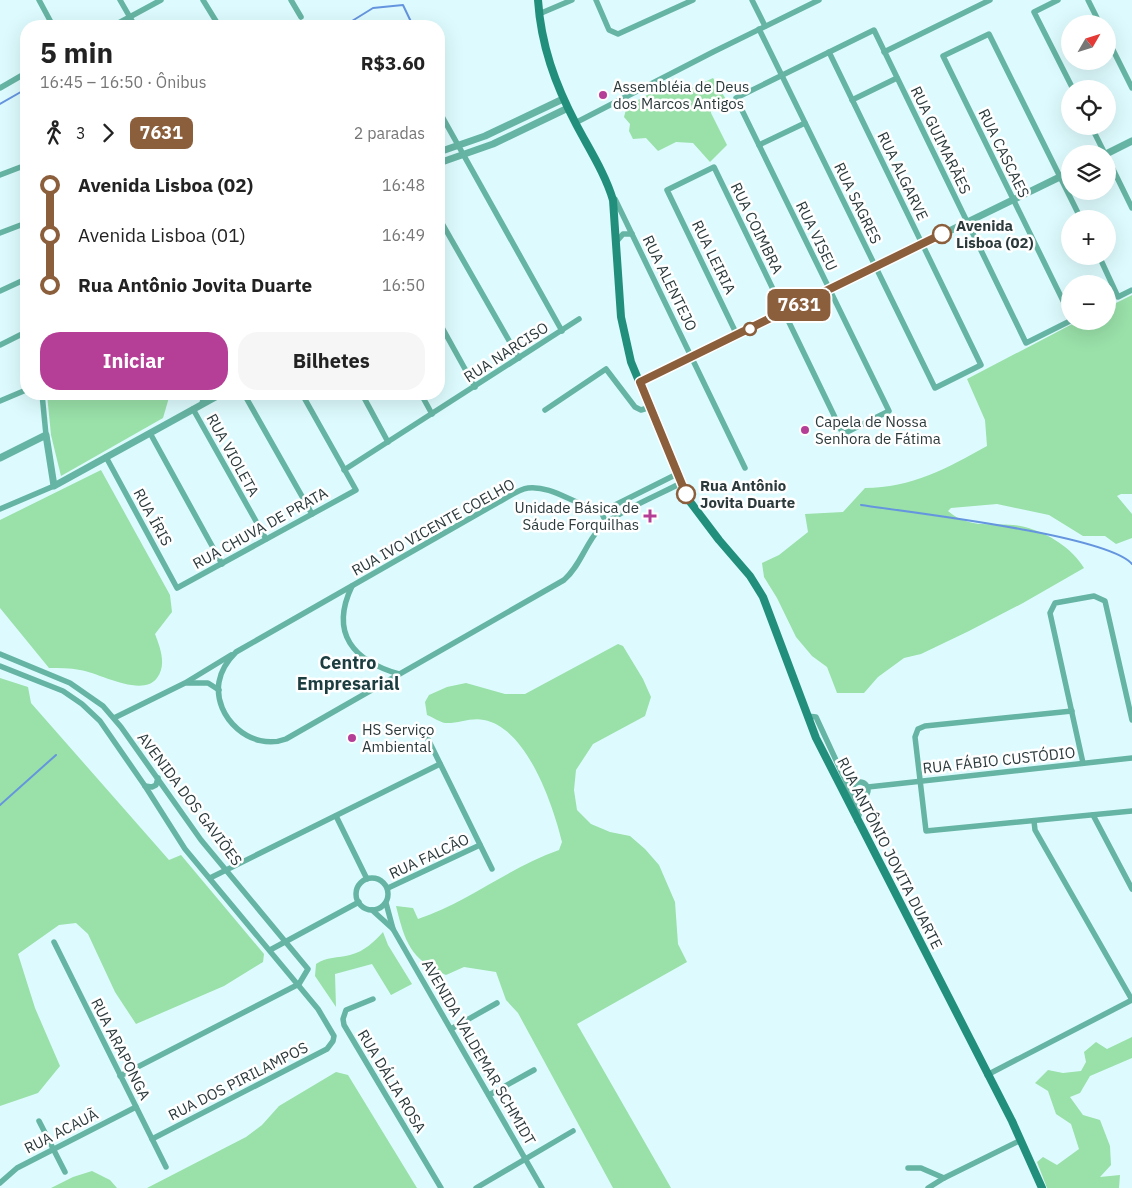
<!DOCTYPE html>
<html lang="pt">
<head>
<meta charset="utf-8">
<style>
	:root { --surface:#fff; --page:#f6f6f6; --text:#222; --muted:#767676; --accent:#b53f96 }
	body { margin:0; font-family:"IBM Plex Sans",sans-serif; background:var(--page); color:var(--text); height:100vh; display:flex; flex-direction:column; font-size:19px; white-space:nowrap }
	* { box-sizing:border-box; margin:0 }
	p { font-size:16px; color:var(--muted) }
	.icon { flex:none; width:28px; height:28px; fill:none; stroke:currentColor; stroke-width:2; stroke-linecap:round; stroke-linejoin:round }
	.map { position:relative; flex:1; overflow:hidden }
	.sheet { position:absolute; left:20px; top:20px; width:425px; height:380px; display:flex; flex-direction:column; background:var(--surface); border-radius:20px; box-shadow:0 5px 20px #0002 }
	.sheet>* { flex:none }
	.badge { padding:0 10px; border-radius:8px; font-size:18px; line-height:32px }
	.needle { width:32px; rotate:51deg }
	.buttons { position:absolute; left:1061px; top:15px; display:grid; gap:10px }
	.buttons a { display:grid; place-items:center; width:55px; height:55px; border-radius:50%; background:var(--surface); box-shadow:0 5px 20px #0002; font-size:25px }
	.map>.badge { position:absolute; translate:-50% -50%; box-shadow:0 0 0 2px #fff }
	.legs { display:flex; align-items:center; gap:8px; height:55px; padding:0 20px; font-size:16px }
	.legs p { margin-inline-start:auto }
	.headline { display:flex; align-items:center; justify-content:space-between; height:85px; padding:0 20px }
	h1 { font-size:28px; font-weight:700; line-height:38px }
	.action { display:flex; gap:10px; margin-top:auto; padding:10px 20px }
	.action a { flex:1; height:58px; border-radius:20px; background:var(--accent); color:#fff; font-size:20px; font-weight:700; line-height:58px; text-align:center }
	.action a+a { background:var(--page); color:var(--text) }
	ul { padding:0 20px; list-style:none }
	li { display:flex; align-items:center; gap:18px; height:50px; font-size:19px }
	li i { display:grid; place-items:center; width:8px; height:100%; margin:0 6px; background:currentColor }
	li i::after { content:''; width:12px; height:12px; margin:-6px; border:4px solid; border-radius:50%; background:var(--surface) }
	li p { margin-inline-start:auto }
	li:first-child i { background:linear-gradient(#0000 50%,currentColor 0) }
	li:last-child i { background:linear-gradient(currentColor 50%,#0000 0) }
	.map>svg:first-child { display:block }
</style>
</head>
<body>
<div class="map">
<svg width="1132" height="1188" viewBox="0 0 1132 1188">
	<rect width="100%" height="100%" fill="#ddfbfe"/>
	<g fill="#99e0a9">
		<polygon points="713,78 727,101 711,110 711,113 727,145 710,162 693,143 676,142 658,151 646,138 633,139 629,131 630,124 624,117 627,106 658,89 685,91"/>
		<path d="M 1132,295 L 1132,494 L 1121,494 L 1117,496 L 1132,514 L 1132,538 L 1116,544 L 1105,536 L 1083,536 L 1049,515 L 997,504 L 951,508 L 948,511 C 972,532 999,520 1025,527 C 1048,533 1072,548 1084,568 L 1023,603 L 969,631 L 921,654 L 904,658 L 878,677 L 864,693 L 837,693 L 827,667 L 812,656 L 796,637 L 777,598 L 764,577 L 762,563 L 779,555 L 808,532 L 805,514 L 843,512 L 865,488 C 911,488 948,468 987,446 L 985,420 L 967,379 L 1078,321 L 1108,321 L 1108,307 Z"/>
		<polygon points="47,394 170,394 163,418 61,476 51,435"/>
		<path d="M 101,470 L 170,595 L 172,612 L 155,634 C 160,647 167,665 157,678 C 142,698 100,673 80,670 C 70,668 59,668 49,668 L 0,608 L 0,520 Z"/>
		<path d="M 618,644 L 623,646 L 643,679 L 651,697 L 645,716 L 593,744 L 576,770 L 574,790 L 577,810 L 591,824 L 610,832 L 630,836 L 645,849 L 659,865 L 675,902 L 678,944 L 687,962 L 577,1024 L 671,1188 L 613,1188 L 518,1013 L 506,1000 L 496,972 L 464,967 L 446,975 C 410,959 405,942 396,906 L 413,908 L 418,919 C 468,902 510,867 559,850 L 562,842 C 553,805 527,728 484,720 C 471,717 457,724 445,723 C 439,722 433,717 427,715 L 425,702 L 429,695 L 447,687 L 466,683 L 505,694 L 525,694 Z"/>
		<polygon points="0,678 28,687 31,703 169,860 181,855 264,954 263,962 224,986 136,1024 115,992 88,934 76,923 59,925 18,954 35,1008 60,1066 38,1093 0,1106"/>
		<path d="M 383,932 L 388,945 L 412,984 L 391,995 L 372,964 L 335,974 L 336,1007 L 315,976 L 316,964 C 326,957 338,958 350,955 C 365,951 374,942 383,932 Z"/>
		<polygon points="1132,1037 1132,1058 1090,1076 1080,1093 1070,1097 1083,1115 1100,1120 1110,1146 1111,1165 1100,1177 1120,1175 1119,1188 1047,1188 1037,1162 1043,1157 1057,1165 1079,1149 1071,1124 1056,1114 1048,1091 1035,1083 1048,1070 1063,1073 1081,1071 1086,1062 1084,1052 1096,1042 1107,1049"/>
		<polygon points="336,1072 348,1075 417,1188 147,1188 246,1137 262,1125 279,1106"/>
		<polygon points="92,1171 110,1180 117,1188 51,1188 73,1177"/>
	</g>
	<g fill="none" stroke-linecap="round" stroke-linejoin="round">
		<g stroke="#6595df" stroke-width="2">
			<polyline points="318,26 333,26 352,21 373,8 403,5 413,26"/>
			<polyline points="0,104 26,89"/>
			<path d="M 861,505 C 908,512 1107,535 1132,564"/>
			<polyline points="0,805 56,755"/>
		</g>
		<g stroke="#66b4a3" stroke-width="5.5">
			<polyline points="39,0 53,26"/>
			<polyline points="120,0 135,26"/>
			<polyline points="203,0 219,26"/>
			<polyline points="291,0 301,17"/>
			<polyline points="596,0 609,30 618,34 693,0"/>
			<polyline points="752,0 765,26"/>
			<polyline points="1058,0 1034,12 1073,89"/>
			<polyline points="1088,0 1100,24"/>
			<polyline points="539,14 572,0"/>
			<polyline points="113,26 161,0"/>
			<polyline points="759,29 935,388 981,365 829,52"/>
			<polyline points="1108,40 1132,88"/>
			<polyline points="884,52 990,0"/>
			<polyline points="0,88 26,73"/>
			<polyline points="852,100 897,78"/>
			<polyline points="439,111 562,331"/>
			<polyline points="575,123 713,52 819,0"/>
			<polyline points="1091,126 1105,154"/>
			<polyline points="759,145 805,123"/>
			<polyline points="1108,159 1132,208"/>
			<polyline points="0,175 26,165"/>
			<polyline points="615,199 745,468"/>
			<polyline points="439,218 519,358"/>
			<polyline points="0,233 26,223"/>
			<polyline points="617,241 623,234 632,234"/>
			<polyline points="1099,256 1118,297 1132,290"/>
			<polyline points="0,291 26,279"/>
			<polyline points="1070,315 943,56 989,34 1081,219"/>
			<polyline points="439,322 475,387"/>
			<polyline points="737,335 667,190 714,167 843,434 889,411 736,98 874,30 1026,343 1070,321"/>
			<polyline points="0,345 26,332"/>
			<polyline points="42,394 46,435"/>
			<polyline points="244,394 312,514"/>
			<polyline points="362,394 388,442"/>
			<polyline points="421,394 432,414"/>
			<polyline points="0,401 26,390"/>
			<polyline points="202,404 204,394"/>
			<polyline points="193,409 266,539"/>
			<polyline points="545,410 606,369 635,407 641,410 651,407"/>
			<polyline points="150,433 222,564"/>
			<polyline points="106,457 177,588 356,490 302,394"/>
			<polyline points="344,470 579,319"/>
			<path d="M 677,474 L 607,509 C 580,511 556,485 528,488 C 518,489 506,499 497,503 L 236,652 C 228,660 221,670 219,682 C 213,718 252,752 286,739 L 564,580 C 580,566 585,545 599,529 C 616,512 659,495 681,483"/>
			<polyline points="0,509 54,486"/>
			<polyline points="600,509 606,523"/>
			<path d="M 352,586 C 329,634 354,661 399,674"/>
			<polyline points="0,654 70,683 103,706 121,727 201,840 308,969 299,984 120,1076"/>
			<polyline points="0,666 63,691 82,704 100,721 145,786 185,849 318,1009 334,1036 333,1041 327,1049 152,1139"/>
			<polyline points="187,683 208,683 219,690"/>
			<polyline points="1072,711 925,726 918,729 915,737 926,831 1132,811"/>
			<polyline points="807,716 816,717 860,812 857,821"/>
			<polyline points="114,718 185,683 231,655"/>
			<polyline points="423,729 492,869"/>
			<polyline points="1083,763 1050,613 1055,603 1094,596 1105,601 1132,720"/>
			<circle cx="860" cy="790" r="8"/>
			<polyline points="145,786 152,787 156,785 158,778"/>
			<polyline points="868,787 1132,758"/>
			<polyline points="1093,815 1132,889"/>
			<polyline points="336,816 367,879"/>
			<polyline points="1034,821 1035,830 1132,1000"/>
			<polyline points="210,878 440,764"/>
			<circle cx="372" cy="894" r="16"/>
			<polyline points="388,888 480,845"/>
			<polyline points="386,903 393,929 542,1188"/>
			<polyline points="372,910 393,929"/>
			<polyline points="54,942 166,1167"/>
			<polyline points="270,950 359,902"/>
			<polyline points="373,999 346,1010 343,1019 344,1025 441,1188"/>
			<polyline points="451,1029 497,1003"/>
			<polyline points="987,1075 1132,1000"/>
			<polyline points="489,1095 534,1070"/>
			<polyline points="39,1121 65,1172"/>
			<polyline points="908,1168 921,1168 944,1178 1021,1140"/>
			<polyline points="0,1183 17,1168 136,1107"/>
			<polyline points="476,1188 573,1131"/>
			<polyline points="928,1188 944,1178"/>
		</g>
		<g stroke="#66b4a3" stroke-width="7">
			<polyline points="439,152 485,136 563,99"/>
			<polyline points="1106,154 1132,141"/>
			<polyline points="439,163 493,144 568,108"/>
			<polyline points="640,382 1070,172"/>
			<polyline points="0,458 46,435 54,486 221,394"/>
		</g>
		<path stroke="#228f7c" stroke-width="8" d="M 538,0 C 541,45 555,84 576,124 C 589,149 605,173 613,200 L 621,317 L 631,362 L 688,499 L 719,540 L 750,576 L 763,597 L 816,738 L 1012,1121 L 1042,1188"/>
	</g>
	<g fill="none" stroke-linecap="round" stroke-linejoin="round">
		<defs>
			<polyline id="line-1" points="686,494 640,382 942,234"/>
		</defs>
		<use href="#line-1" stroke="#fff" stroke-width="11"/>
		<use href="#line-1" stroke="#8b5e3c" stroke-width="8"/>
	</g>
	<g fill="#b53f96" stroke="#fff" stroke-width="2">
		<circle cx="603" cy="95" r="5"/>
		<circle cx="805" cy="430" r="5"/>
		<path d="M647.5 508.5h5v5h5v5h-5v5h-5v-5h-5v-5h5z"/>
		<circle cx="352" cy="738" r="5"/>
	</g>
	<g fill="#fff" stroke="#8b5e3c" stroke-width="2.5">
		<circle cx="942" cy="234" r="9"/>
		<circle cx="750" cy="329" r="6"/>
		<circle cx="686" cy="494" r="9"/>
	</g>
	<g text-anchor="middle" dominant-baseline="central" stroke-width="5" stroke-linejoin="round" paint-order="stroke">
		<g font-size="15" fill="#2c3a3c" stroke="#fff" text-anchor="start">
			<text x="613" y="86">Assembléia de Deus<tspan x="613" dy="17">dos Marcos Antigos</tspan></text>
			<text x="815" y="421">Capela de Nossa<tspan x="815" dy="17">Senhora de Fátima</tspan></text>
			<text x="639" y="507" text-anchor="end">Unidade Básica de<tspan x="639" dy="17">Sáude Forquilhas</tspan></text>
			<text x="362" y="729">HS Serviço<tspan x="362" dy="17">Ambiental</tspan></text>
		</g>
		<g font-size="15" fill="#2c3a3c" stroke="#fff">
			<text transform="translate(941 140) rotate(64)">RUA GUIMARÃES</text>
			<text transform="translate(1004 153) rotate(64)">RUA CASCAES</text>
			<text transform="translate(903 176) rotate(64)">RUA ALGARVE</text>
			<text transform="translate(858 203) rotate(64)">RUA SAGRES</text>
			<text transform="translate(757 228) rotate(64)">RUA COIMBRA</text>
			<text transform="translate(817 236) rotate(64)">RUA VISEU</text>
			<text transform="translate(714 257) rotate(64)">RUA LEIRIA</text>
			<text transform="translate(670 283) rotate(64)">RUA ALENTEJO</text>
			<text transform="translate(506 352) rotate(-33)">RUA NARCISO</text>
			<text transform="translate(233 455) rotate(61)">RUA VIOLETA</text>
			<text transform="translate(153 517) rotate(61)">RUA ÍRIS</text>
			<text transform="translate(433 527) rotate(-29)">RUA IVO VICENTE COELHO</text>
			<text transform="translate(260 528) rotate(-29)">RUA CHUVA DE PRATA</text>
			<text transform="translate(999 760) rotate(-6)">RUA FÁBIO CUSTÓDIO</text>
			<text transform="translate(190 799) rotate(53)">AVENIDA DOS GAVIÕES</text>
			<text transform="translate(890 853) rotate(63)">RUA ANTÔNIO JOVITA DUARTE</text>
			<text transform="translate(429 856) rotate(-25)">RUA FALCÃO</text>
			<text transform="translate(121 1049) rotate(63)">RUA ARAPONGA</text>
			<text transform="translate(479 1052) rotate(60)">AVENIDA VALDEMAR SCHMIDT</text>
			<text transform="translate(238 1081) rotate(-27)">RUA DOS PIRILAMPOS</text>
			<text transform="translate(392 1081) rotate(59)">RUA DÁLIA ROSA</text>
			<text transform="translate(61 1131) rotate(-27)">RUA ACAUÃ</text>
		</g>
		<g font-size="15" font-weight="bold" fill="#2c3a3c" stroke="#fff" text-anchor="start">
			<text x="956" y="225">Avenida<tspan x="956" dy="17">Lisboa (02)</tspan></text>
			<text x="700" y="485">Rua Antônio<tspan x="700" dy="17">Jovita Duarte</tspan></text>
		</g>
		<g font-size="18" font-weight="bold" fill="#1c3d40" stroke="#fff">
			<text x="348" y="662">Centro<tspan x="348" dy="21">Empresarial</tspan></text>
		</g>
	</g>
</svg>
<div class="buttons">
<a><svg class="needle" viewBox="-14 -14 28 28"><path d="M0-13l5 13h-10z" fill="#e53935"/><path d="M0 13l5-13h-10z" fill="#767676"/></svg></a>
<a><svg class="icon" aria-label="locate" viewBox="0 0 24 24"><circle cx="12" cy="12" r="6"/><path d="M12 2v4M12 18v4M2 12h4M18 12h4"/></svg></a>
<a><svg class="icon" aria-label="layers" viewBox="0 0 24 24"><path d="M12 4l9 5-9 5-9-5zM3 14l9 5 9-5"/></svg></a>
<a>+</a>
<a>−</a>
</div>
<b class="badge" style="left:799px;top:305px;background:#8b5e3c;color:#fff">7631</b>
<section class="sheet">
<div class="headline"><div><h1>5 min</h1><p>16:45 – 16:50 · Ônibus</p></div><b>R$3.60</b></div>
<div class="legs"><svg class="icon" aria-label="walk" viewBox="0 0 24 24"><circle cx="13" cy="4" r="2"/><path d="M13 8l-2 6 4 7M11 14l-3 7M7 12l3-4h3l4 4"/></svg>3<svg class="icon" aria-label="forward" viewBox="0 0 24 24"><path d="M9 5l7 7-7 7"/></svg><b class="badge" style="background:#8b5e3c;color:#fff">7631</b><p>2 paradas</p></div>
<ul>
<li><i style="color:#8b5e3c"></i><b>Avenida Lisboa (02)</b><p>16:48</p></li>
<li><i style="color:#8b5e3c"></i><span>Avenida Lisboa (01)</span><p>16:49</p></li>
<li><i style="color:#8b5e3c"></i><b>Rua Antônio Jovita Duarte</b><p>16:50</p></li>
</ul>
<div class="action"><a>Iniciar</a><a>Bilhetes</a></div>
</section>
</div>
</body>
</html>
